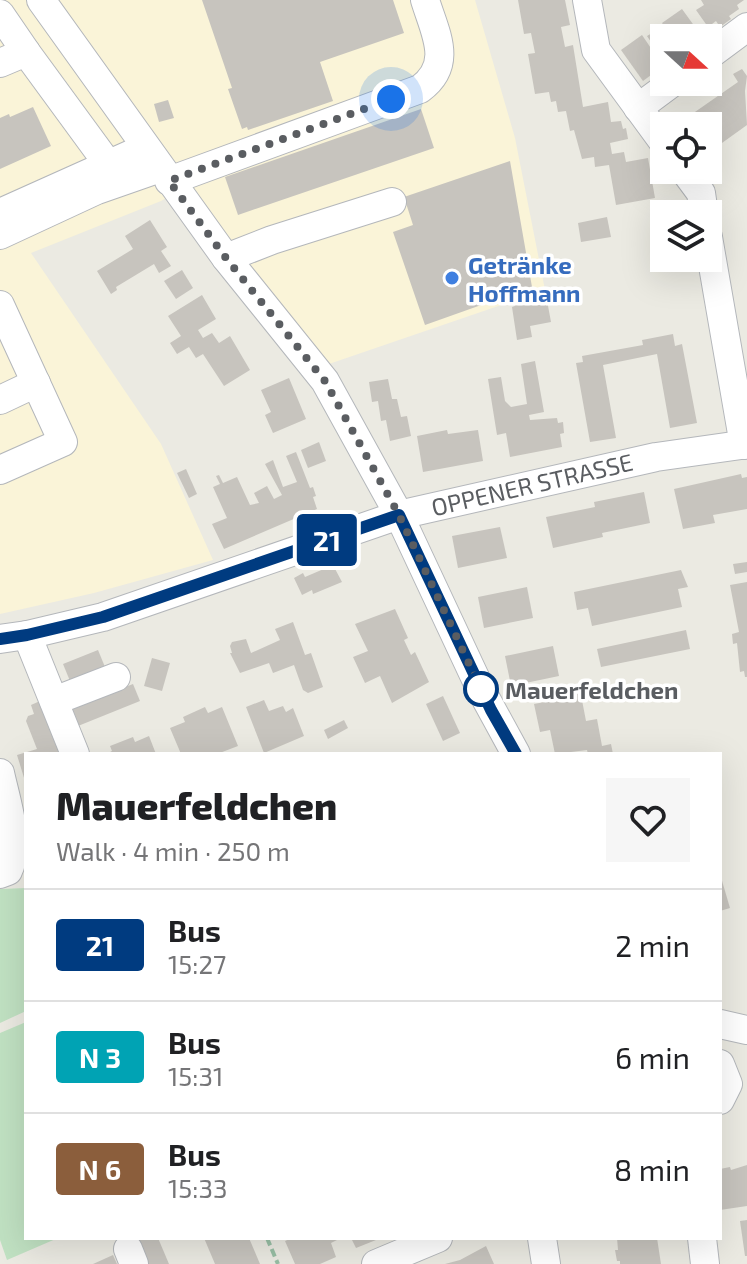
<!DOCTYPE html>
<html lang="en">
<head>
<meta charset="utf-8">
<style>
	:root { --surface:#fff; --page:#f6f6f6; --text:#202124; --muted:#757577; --line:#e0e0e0 }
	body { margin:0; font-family:"Exo 2",sans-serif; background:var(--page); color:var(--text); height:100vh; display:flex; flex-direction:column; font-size:30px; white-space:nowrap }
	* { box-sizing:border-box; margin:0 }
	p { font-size:26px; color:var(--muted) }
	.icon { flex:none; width:44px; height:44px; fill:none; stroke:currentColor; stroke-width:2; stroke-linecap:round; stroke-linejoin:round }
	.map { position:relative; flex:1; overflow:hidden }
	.side { position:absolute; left:24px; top:752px; width:698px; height:488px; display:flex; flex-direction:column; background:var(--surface); border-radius:0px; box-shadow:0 8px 32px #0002 }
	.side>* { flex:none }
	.badge { padding:0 16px; border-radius:6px; font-size:28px; line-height:52px }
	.needle { width:52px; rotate:111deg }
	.fabs { position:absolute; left:650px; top:24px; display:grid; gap:16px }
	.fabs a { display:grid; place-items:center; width:72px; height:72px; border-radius:0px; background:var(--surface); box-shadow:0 8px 32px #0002; font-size:40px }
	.you { position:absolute; width:40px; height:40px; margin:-20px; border:6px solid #fff; border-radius:50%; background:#1a73e8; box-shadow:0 0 0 12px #1a73e833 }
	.map>.badge { position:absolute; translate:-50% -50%; box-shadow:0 0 0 4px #fff }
	.round { display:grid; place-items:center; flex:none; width:84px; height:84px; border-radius:0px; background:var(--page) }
	.summary { display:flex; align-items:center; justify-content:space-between; height:136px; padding:0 32px }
	h1 { font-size:38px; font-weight:800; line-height:60px }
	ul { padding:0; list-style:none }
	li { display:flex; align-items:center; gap:24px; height:112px; padding:0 32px; border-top:2px solid var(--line) }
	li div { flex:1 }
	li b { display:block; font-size:30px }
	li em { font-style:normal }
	li .badge { min-width:88px; font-weight:700; text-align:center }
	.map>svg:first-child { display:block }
</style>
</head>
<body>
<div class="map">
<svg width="747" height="1264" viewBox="0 0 747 1264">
	<rect width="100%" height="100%" fill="#ebeae2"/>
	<polygon fill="#faf4d8" points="0,0 475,0 515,138 545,290 326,365 186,186 161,201 31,253 161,444 213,560 94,593 0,614"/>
	<g fill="#c0e1c2">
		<polygon points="26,888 26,1011 0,1023 0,889"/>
		<polygon points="26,1022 26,1238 58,1238 7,1260 0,1240 0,1033"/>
	</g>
	<g fill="#c7c4be">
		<polygon points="202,0 393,0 404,33 320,62 333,101 248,130 247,127 242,129 228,89 232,88"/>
		<polygon points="518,0 565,0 570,25 561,27 565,47 573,45 583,107 608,102 611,122 621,121 623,129 626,128 628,139 610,143 612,154 624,152 626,162 648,158 655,198 616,205 609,165 595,167 594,157 582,159 574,130 570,131 566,111 558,112 556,101 551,102 549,92 535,94 528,54 535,53 531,33 524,34"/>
		<polygon points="701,0 744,0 737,5 739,9 729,16 731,19 720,27 716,21 708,27 696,10 704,5"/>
		<polygon points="682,9 703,38 664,38 664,47 660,41 653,45 647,36 664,26 662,23"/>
		<polygon points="642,35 663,66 643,81 621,50"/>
		<polygon points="742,69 747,76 745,91 747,125 708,153 708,126 673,126 669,120 677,114 682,121 738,82 733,74"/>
		<polygon points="168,100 174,118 159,122 154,104"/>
		<polygon points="33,107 51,146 0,169 0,118 9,114 10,117"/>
		<polygon points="421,109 434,148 238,215 225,177"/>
		<polygon points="510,161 532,287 425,325 393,232 413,225 404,197"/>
		<polygon points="607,217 611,237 581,242 578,223"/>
		<polygon points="150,220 167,247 161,251 171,266 159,273 154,264 116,287 117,290 111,294 97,271 133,249 125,236"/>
		<polygon points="182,270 193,288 176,299 164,281"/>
		<polygon points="202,295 216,319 198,330 203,338 212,333 219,343 230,336 250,370 224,386 203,354 196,358 189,347 177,354 170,343 181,336 168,316"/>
		<polygon points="546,295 551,322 530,326 532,337 517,340 512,307"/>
		<polygon points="673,334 675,346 682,344 697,423 670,428 657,354 603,365 616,438 590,442 576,363 583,362 582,356 643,345 642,340"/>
		<polygon points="535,361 544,412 529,415 530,420 557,418 558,423 563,422 564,433 560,434 562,447 510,457 506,433 497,435 488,379 501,377 505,401 511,407 527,404 521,364"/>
		<polygon points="289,378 306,419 273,433 265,415 271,412 261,390"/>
		<polygon points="388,379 392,399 397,399 401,417 407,416 411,436 390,441 386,420 381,421 378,401 372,402 369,382"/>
		<polygon points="447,430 448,434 478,430 483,461 423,472 417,436"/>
		<polygon points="319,442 326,461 308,468 301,450"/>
		<polygon points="296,452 310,488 313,487 316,496 313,497 317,509 224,549 212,524 227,518 213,487 220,484 216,476 219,475 223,483 237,477 250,505 259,503 254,493 267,486 274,499 282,495 265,464 273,460 283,487 297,482 286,456"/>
		<polygon points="186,469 197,494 189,498 177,473"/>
		<polygon points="741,474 742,478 747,477 747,509 713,515 715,523 683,529 674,489"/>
		<polygon points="644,492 650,523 602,533 603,537 553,548 546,517 595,507 594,502"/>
		<polygon points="500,527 507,558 458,568 452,536"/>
		<polygon points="747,562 747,572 735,574 733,564"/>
		<polygon points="333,565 342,582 313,594 312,590 302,595 294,578 303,573 305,577"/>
		<polygon points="681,570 688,587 678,589 682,607 592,626 588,608 577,610 574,592"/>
		<polygon points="747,582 747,677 745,677 744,671 740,672 737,643 733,644 732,634 739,632 730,585"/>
		<polygon points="527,587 533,618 484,628 478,597"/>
		<polygon points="395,609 408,638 404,640 411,655 415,652 429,682 392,703 380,676 365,683 353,657 368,651 355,624"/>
		<polygon points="293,622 305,655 311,653 323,687 308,693 303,690 294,665 273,673 269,663 240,673 230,653 232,653 230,646 232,642 246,639 251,653 280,640 275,629"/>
		<polygon points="686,630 690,649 601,667 597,649"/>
		<polygon points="553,646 559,676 511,686 505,656"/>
		<polygon points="98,650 105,667 70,681 63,664"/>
		<polygon points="152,658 170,663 162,691 144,686"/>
		<polygon points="588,683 590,693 581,695 586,721 597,719 602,746 611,744 613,754 588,754 587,750 555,754 550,730 540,732 534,704 566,698 564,688"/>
		<polygon points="133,684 140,701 78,726 71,708"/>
		<polygon points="443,696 460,733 443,741 426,704"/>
		<polygon points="264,700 269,711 283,706 286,712 293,708 304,736 264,753 246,707"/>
		<polygon points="40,701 61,754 26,754 25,781 17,755 37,749 26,721 28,716 34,714 31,705"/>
		<polygon points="205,707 208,713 222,707 238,746 217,754 181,754 170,728 185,722 183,717"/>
		<polygon points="344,720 348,728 328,739 324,730"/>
		<polygon points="149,736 156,754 106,754 112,751 110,746 133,737 135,742"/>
		<polygon points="720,874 730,908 720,911"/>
		<polygon points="747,1165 747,1206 720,1210 720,1169 730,1167 731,1170"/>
		<polygon points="747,1220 747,1256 745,1256 740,1221"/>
		<polygon points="136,1238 158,1238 169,1264 147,1264"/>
		<polygon points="204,1238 249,1238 260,1264 215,1264"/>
		<polygon points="292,1238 341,1238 331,1243 336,1257 320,1264 295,1264 285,1241"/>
		<polygon points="351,1238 381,1238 356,1248"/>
		<polygon points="617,1238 657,1238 661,1264 620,1264 620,1261 617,1261 615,1250 618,1250"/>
		<polygon points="486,1246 494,1264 445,1264 460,1260"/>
		<polygon points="113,1255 117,1264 93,1264"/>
	</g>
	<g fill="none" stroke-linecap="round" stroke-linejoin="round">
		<defs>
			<g id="minor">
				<polyline points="41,0 226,258 325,381 399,515 480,688 516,754"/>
				<polyline points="587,0 596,50 664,143"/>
				<polyline points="0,14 26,52 0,63"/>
				<polyline points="26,52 108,164"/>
				<polyline points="708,56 747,27"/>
				<polyline points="638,108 673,82"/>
				<polyline points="684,170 701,193 704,214"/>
				<path d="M 169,181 L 420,89 C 454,64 435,33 425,0"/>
				<polyline points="0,213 145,148"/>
				<polyline points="0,235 97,190 160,168"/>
				<polyline points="708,237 744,445"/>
				<polyline points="226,258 272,240 392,202"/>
				<polyline points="0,305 63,442 0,470"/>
				<polyline points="0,400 36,383"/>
				<polyline points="27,635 75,754"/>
				<polyline points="0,639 27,635 103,617 399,515 656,457 747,444"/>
				<polyline points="54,701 116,677"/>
				<path d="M 0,773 C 6,801 21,844 8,871 L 0,874"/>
				<polyline points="720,1024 747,1030"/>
				<polyline points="720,1064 728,1084 720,1100"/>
				<polyline points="542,1238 546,1264"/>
				<polyline points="702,1238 705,1264"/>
				<polyline points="128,1249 134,1264"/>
				<polyline points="376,1264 438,1238"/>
			</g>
		</defs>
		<use href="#minor" stroke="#b4b7bb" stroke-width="30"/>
		<polyline stroke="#98bfa5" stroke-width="4" stroke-dasharray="8 4" stroke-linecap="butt" points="267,1238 278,1264"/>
		<use href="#minor" stroke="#fff" stroke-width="28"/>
	</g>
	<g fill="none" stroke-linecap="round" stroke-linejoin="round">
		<defs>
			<polyline id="line" points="0,639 27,635 103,617 399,515 491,710 516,754"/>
		</defs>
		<use href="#line" stroke="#fff" stroke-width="18"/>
		<use href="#line" stroke="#003b80" stroke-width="12"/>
		<polyline stroke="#5a5d61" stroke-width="8" stroke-dasharray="0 14.4" points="391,99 169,181 226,258 325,381 399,515 481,689"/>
	</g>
	<circle fill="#3f7fe0" stroke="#fff" stroke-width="3" cx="452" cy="278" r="8"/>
	<circle fill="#fff" stroke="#003b80" stroke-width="4" cx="481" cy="689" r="16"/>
	<g text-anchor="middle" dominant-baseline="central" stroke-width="7" stroke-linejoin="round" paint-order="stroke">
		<g font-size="24" font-weight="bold" fill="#366cbe" stroke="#fff" text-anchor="start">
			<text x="468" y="264">Getränke<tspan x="468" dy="28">Hoffmann</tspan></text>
		</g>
		<g font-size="24" fill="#5a5d61" stroke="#fff">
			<text transform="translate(532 484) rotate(-13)">OPPENER STRASSE</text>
		</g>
		<g font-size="24" font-weight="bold" fill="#5a5d61" stroke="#fff" text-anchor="start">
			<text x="505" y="689">Mauerfeldchen</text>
		</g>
	</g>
</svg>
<div class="fabs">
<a><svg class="needle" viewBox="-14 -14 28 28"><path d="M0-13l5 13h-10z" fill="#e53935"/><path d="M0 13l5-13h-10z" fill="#757577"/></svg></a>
<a><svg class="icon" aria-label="locate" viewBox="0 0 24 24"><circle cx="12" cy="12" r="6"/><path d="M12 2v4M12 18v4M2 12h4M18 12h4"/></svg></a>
<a><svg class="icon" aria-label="layers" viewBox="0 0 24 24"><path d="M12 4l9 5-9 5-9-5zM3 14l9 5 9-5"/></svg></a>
</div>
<div class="you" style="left:391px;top:99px"></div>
<b class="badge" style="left:327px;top:540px;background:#003b80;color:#fff">21</b>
<section class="side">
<div class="summary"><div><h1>Mauerfeldchen</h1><p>Walk · 4 min · 250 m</p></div><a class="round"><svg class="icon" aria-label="heart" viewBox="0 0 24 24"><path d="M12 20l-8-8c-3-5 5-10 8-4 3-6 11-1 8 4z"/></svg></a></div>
<ul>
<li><span class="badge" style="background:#003b80;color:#fff">21</span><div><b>Bus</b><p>15:27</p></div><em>2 min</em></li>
<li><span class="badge" style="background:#00a3b4;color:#fff">N 3</span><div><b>Bus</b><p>15:31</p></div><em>6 min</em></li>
<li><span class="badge" style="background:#8b5e3c;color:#fff">N 6</span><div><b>Bus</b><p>15:33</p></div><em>8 min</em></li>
</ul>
</section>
</div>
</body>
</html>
